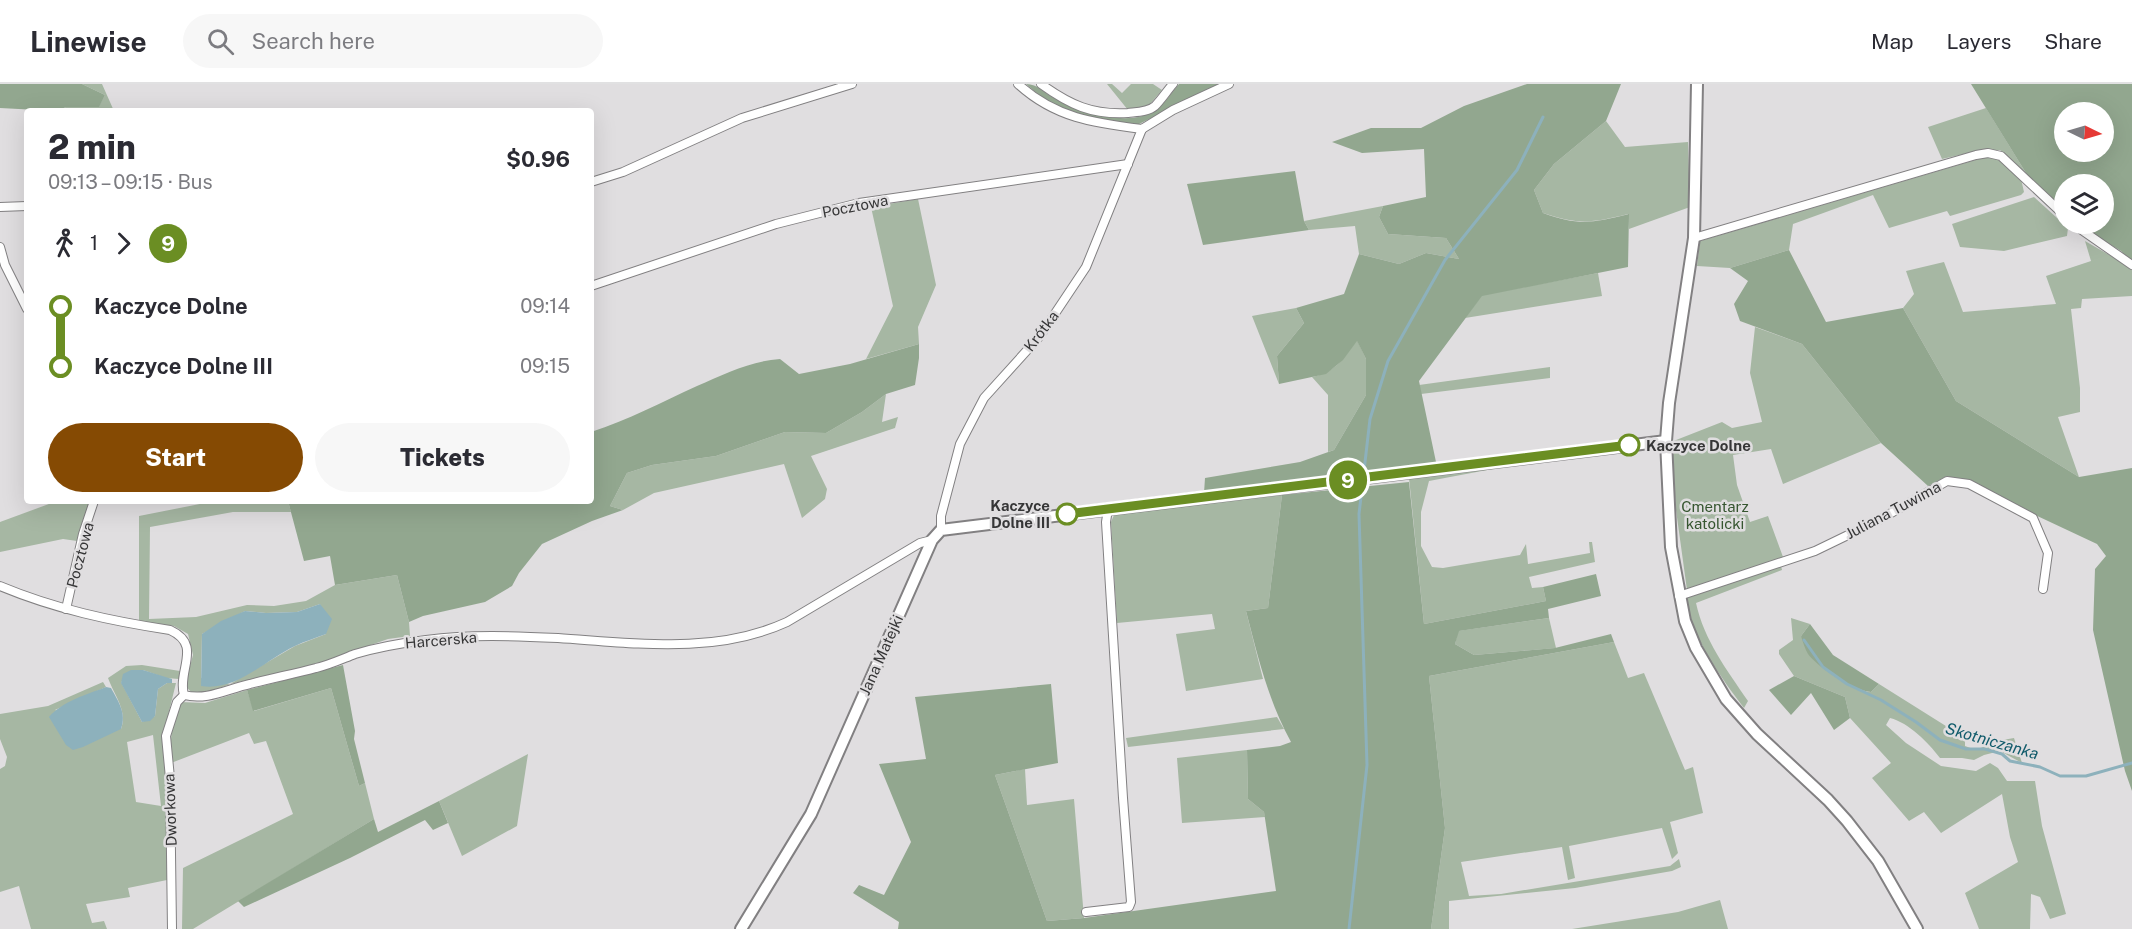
<!DOCTYPE html>
<html lang="en">
<head>
<meta charset="utf-8">
<style>
	:root { --surface:#fff; --page:#f7f7f7; --text:#2b2b33; --muted:#7c7c81; --line:#e1e1e2; --accent:#854a03 }
	body { margin:0; font-family:"Public Sans",sans-serif; background:var(--page); color:var(--text); height:100vh; display:flex; flex-direction:column; font-size:22px; white-space:nowrap }
	* { box-sizing:border-box; margin:0 }
	p { font-size:20px; color:var(--muted) }
	.icon { flex:none; width:33px; height:33px; fill:none; stroke:currentColor; stroke-width:2; stroke-linecap:round; stroke-linejoin:round }
	.map { position:relative; flex:1; overflow:hidden }
	.sheet { position:absolute; left:24px; top:24px; width:570px; height:396px; display:flex; flex-direction:column; background:var(--surface); border-radius:6px; box-shadow:0 6px 24px #0002 }
	.sheet>* { flex:none }
	.badge { padding:0 12px; border-radius:20px; font-size:21px; line-height:39px }
	.needle { width:39px; rotate:95deg }
	.buttons { position:absolute; left:2054px; top:18px; display:grid; gap:12px }
	.buttons a { display:grid; place-items:center; width:60px; height:60px; border-radius:50%; background:var(--surface); box-shadow:0 6px 24px #0002; font-size:30px }
	.map>.badge { position:absolute; translate:-50% -50%; box-shadow:0 0 0 3px #fff }
	.legs { display:flex; align-items:center; gap:9px; height:66px; padding:0 24px; font-size:20px }
	.legs p { margin-inline-start:auto }
	.head { display:flex; align-items:center; justify-content:space-between; height:102px; padding:0 24px }
	h1 { font-size:33px; font-weight:800; line-height:45px }
	.button { display:flex; gap:12px; margin-top:auto; padding:12px 24px }
	.button a { flex:1; height:69px; border-radius:36px; background:var(--accent); color:#fff; font-size:24px; font-weight:800; line-height:69px; text-align:center }
	.button a+a { background:var(--page); color:var(--text) }
	ul { padding:0 24px; list-style:none }
	li { display:flex; align-items:center; gap:21px; height:60px; font-size:22px }
	li i { display:grid; place-items:center; width:9px; height:100%; margin:0 8px; background:currentColor }
	li i::after { content:''; width:15px; height:15px; margin:-8px; border:4px solid; border-radius:50%; background:var(--surface) }
	li p { margin-inline-start:auto }
	li:first-child i { background:linear-gradient(#0000 50%,currentColor 0) }
	li:last-child i { background:linear-gradient(currentColor 50%,#0000 0) }
	header { display:flex; align-items:center; gap:36px; box-sizing:border-box; height:84px; padding:0 30px; background:var(--surface); border-bottom:2px solid var(--line) }
	header strong { font-size:28px }
	nav { display:flex; gap:33px; margin-inline-start:auto; font-size:21px }
	.search { width:420px; height:54px; background:var(--page); display:flex; align-items:center; gap:15px; box-sizing:border-box; padding:0 21px; border-radius:33px; color:var(--muted); font-size:22px }
	.map>svg:first-child { display:block }
</style>
</head>
<body>
<header>
<strong>Linewise</strong>
<div class="search"><svg class="icon" aria-label="search" viewBox="0 0 24 24"><circle cx="10" cy="10" r="6"/><path d="M15 15l6 6"/></svg>Search here</div>
<nav><a>Map</a><a>Layers</a><a>Share</a></nav>
</header>
<div class="map">
<svg width="2132" height="845" viewBox="0 0 2132 845">
	<rect width="100%" height="100%" fill="#e0dee0"/>
	<g fill="#a6b7a3" fill-rule="evenodd">
		<polygon points="82,0 102,0 114,27 57,27 66,23 99,22 105,11"/>
		<polygon points="1107,0 1112,0 1122,9 1131,0 1153,0 1162,6 1146,25 1128,26"/>
		<polygon points="1986,24 2026,89 2000,66 1981,66 1942,75 1928,43"/>
		<path d="M 1606,37 L 1625,63 L 1688,58 L 1690,123 L 1629,145 L 1628,130 C 1592,139 1579,141 1543,129 L 1534,106 L 1554,80 Z"/>
		<polygon points="1982,74 2000,74 2021,95 2024,108 2021,111 1950,132 1947,127 1889,144 1873,111 1793,140 1789,166 1730,184 1697,182 1700,157"/>
		<polygon points="2034,113 2068,144 2067,152 2004,167 1960,163 1952,140"/>
		<polygon points="918,115 936,201 918,243 919,260 866,275 893,222 871,123"/>
		<polygon points="1383,122 1379,133 1388,150 1446,154 1459,175 1426,169 1399,180 1359,170 1355,142 1309,146 1304,137"/>
		<polygon points="2085,157 2132,184 2132,212 2082,215 2081,224 2071,225 2080,304 2080,328 2058,333 2079,393 1956,317 1903,224 1914,210 1906,187 1944,178 1963,228 2056,220 2046,192 2091,177"/>
		<polygon points="1598,189 1602,212 1465,234 1482,211"/>
		<polygon points="1296,224 1304,239 1277,272 1279,300 1252,232"/>
		<polygon points="1755,243 1802,260 1881,359 1783,400 1771,365 1733,371 1737,401 1750,438 1768,432 1783,473 1687,506 1676,426 1671,358 1722,338 1732,344 1762,338 1750,289"/>
		<path d="M 1357,256 L 1366,275 L 1366,311 L 1334,366 L 1328,368 L 1328,311 L 1312,293 C 1336,288 1343,275 1357,256 Z"/>
		<polygon points="1550,283 1550,294 1421,310 1419,301"/>
		<polygon points="886,310 882,338 898,333 895,344 811,372 827,405 825,415 802,434 784,380 654,409 623,426 610,422 627,389 652,381 716,372 785,348 826,349 862,328"/>
		<polygon points="1519,380 1429,397 1421,428 1421,462 1432,483 1443,484 1520,471 1526,460 1528,480 1590,469 1589,458 1592,458 1595,478 1529,493 1532,504 1543,503 1546,517 1424,540 1409,394"/>
		<polygon points="1282,411 1268,524 1246,527 1263,595 1186,607 1176,550 1215,545 1212,530 1117,539 1111,438 1114,431"/>
		<polygon points="57,417 90,417 86,435 77,457 63,455 0,468 0,438"/>
		<path d="M 215,417 L 288,417 L 291,428 L 233,428 L 150,443 L 149,535 L 196,533 L 247,521 L 274,522 L 306,517 L 335,501 L 397,491 L 409,538 L 410,552 L 388,555 L 316,580 L 230,600 L 207,609 L 191,608 L 185,601 L 193,571 L 188,550 L 174,542 L 139,538 L 139,432 ZM 320,520 L 326,550 L 295,562 L 230,600 L 201,594 L 202,550 L 245,527 L 266,529 L 297,528 Z"/>
		<path d="M 1781,482 L 1782,486 L 1696,519 C 1704,556 1727,586 1748,617 L 1744,624 C 1719,591 1696,558 1685,518 L 1688,513 Z"/>
		<polygon points="1549,534 1556,564 1474,571 1455,560 1458,547"/>
		<path d="M 1791,534 L 1810,540 L 1801,552 C 1818,568 1848,607 1871,608 L 1879,600 L 1965,654 L 1965,662 L 1976,666 L 1997,657 L 2014,654 L 2022,679 L 2000,667 L 1984,671 L 1974,676 L 1962,674 L 1940,674 C 1928,658 1909,639 1890,634 L 1886,641 L 1906,659 L 1941,682 L 1976,687 L 1990,679 L 1998,684 L 2007,697 L 2035,697 L 2042,742 L 2066,830 L 2050,835 L 2040,813 L 2031,810 L 2030,845 L 1979,845 L 1965,809 L 2018,778 L 2010,753 L 2002,710 L 1941,749 L 1924,728 L 1909,737 L 1872,694 L 1891,679 L 1850,634 L 1845,613 L 1794,592 L 1779,570 L 1779,566 L 1793,556 Z"/>
		<polygon points="1614,558 1628,594 1644,589 1685,686 1693,683 1703,729 1670,738 1678,769 1672,775 1662,744 1569,762 1575,794 1568,796 1562,763 1461,778 1469,812 1501,810 1670,782 1679,775 1681,783 1672,787 1575,804 1449,817 1449,845 1431,845 1445,744 1429,592"/>
		<path d="M 142,581 L 180,587 L 179,595 L 166,594 L 143,586 L 121,598 L 142,638 L 155,632 L 158,605 L 167,599 L 176,599 L 164,648 L 167,698 L 167,796 L 128,804 L 130,813 L 86,820 L 92,839 L 104,837 L 107,845 L 31,845 L 19,802 L 0,808 L 0,685 L 5,682 L 7,673 L 0,655 L 0,630 L 48,622 L 103,598 L 106,603 L 55,626 L 121,645 C 128,627 114,611 108,594 L 126,582 ZM 153,651 L 161,722 L 136,718 L 127,658 Z"/>
		<path d="M 331,604 L 359,702 L 365,699 L 374,735 L 193,845 L 182,845 L 183,784 L 293,730 L 266,657 L 254,660 L 249,649 L 171,679 C 170,656 171,639 180,618 L 205,619 L 247,606 L 254,627 Z"/>
		<polygon points="1277,633 1284,645 1128,663 1126,654"/>
		<polygon points="1247,666 1248,715 1264,728 1265,733 1182,739 1177,674"/>
		<polygon points="528,670 517,742 462,772 439,717"/>
		<polygon points="1025,685 1027,721 1074,715 1084,834 1047,837 995,691"/>
		<polygon points="1720,816 1728,845 1572,845 1678,828"/>
	</g>
	<g fill="#92a78f" fill-rule="evenodd">
		<polygon points="0,0 82,0 105,11 99,23 66,23 57,27 0,24"/>
		<path d="M 1026,0 C 1038,0 1044,9 1054,14 C 1080,28 1131,45 1157,25 C 1165,19 1172,8 1179,0 L 1221,0 L 1137,41 L 1107,38 L 1078,32 L 1046,17 Z"/>
		<path d="M 1527,0 L 1621,0 L 1606,37 L 1554,80 L 1534,106 L 1543,129 C 1579,142 1592,139 1629,130 L 1628,183 L 1482,212 L 1419,297 L 1436,378 L 1317,396 L 1204,409 L 1205,394 L 1300,378 L 1334,366 L 1366,311 L 1366,275 L 1357,257 L 1343,276 L 1326,290 L 1279,300 L 1277,272 L 1304,239 L 1296,224 L 1344,210 L 1359,170 L 1399,180 L 1426,169 L 1459,175 L 1446,154 L 1388,150 L 1379,133 L 1383,122 L 1426,113 L 1424,65 L 1362,69 L 1332,58 L 1371,44 L 1421,44 L 1464,22 Z"/>
		<path d="M 1971,0 L 2132,0 L 2132,179 L 2121,167 L 2076,140 L 2103,140 L 2103,100 L 2064,100 L 2064,129 L 2034,102 ZM 2064,28 L 2103,28 L 2103,68 L 2064,68 Z"/>
		<polygon points="1295,87 1304,137 1309,146 1203,161 1187,100"/>
		<polygon points="1789,166 1826,238 1903,224 1956,317 2079,393 2132,384 2132,707 2125,687 2093,546 2095,485 2106,472 2097,460 1969,400 1947,392 1928,402 1881,359 1802,260 1740,237 1734,220 1748,197 1730,184"/>
		<path d="M 919,260 L 919,274 L 915,301 L 886,310 L 862,328 L 826,349 L 785,348 L 716,372 L 652,381 L 627,389 L 610,422 L 623,426 L 592,437 L 542,460 L 519,489 L 512,502 L 485,518 L 423,532 L 409,538 L 397,491 L 335,501 L 330,472 L 304,477 L 288,417 L 591,417 L 591,348 C 628,336 662,318 697,302 C 724,290 751,277 780,275 L 799,290 L 850,280 Z"/>
		<path d="M 1409,398 L 1424,540 L 1546,517 L 1543,503 L 1596,490 L 1601,512 L 1548,525 L 1549,534 L 1459,547 L 1455,560 L 1474,571 L 1555,564 L 1611,550 L 1614,558 L 1429,592 L 1445,744 L 1431,845 L 898,845 L 899,838 L 853,809 L 859,801 L 884,811 L 911,758 L 879,680 L 926,675 L 915,613 L 1051,600 L 1058,679 L 995,691 L 1047,837 L 1084,834 L 1276,807 L 1264,728 L 1248,715 L 1247,666 L 1280,662 L 1291,658 C 1268,616 1258,573 1246,527 L 1268,524 L 1282,411 Z"/>
		<path d="M 1810,540 L 1833,571 L 1879,600 L 1871,608 C 1855,607 1818,584 1808,570 C 1805,565 1803,558 1801,552 Z"/>
		<polygon points="343,581 355,647 354,655 365,699 359,702 331,604 253,627 247,606"/>
		<polygon points="1794,592 1845,613 1850,634 1834,646 1811,609 1791,631 1769,606"/>
		<polygon points="439,717 448,739 433,746 425,736 350,774 244,823 238,817 374,735 378,748"/>
	</g>
	<g fill="#8db1bc">
		<path d="M 320,520 L 332,535 L 326,550 C 316,554 305,557 295,562 C 265,576 236,608 201,602 L 202,550 L 221,537 L 245,527 L 266,529 L 297,528 Z"/>
		<polygon points="131,586 143,586 172,595 172,599 167,599 158,605 155,632 150,637 142,638 121,599 123,590"/>
		<path d="M 106,603 L 111,604 C 118,617 127,629 121,645 L 83,663 L 73,666 L 66,661 L 49,633 C 63,617 86,611 106,603 Z"/>
	</g>
	<g fill="none" stroke-linecap="round" stroke-linejoin="round">
		<g stroke="#8db1bc" stroke-width="3">
			<polyline points="1804,556 1823,583 1847,600 1881,616 1916,638 1940,656 1966,665 1985,665 2002,670 2010,677 2040,683 2060,692 2086,692 2132,679"/>
			<polyline points="1349,845 1367,681 1359,430 1370,335 1388,277 1445,176 1517,86 1543,33"/>
		</g>
		<defs>
			<g id="street">
				<path d="M 1018,0 C 1055,34 1094,39 1142,45"/>
				<path d="M 1041,0 C 1070,21 1092,31 1128,29 C 1136,28 1148,28 1155,22 C 1161,16 1167,7 1173,0"/>
				<polyline points="1142,45 1173,26 1229,0"/>
				<polyline points="591,98 623,88 742,34 852,0"/>
				<polyline points="0,123 27,122"/>
				<polyline points="2073,140 2132,181"/>
				<polyline points="1694,154 1976,71 1988,69 2001,72 2064,131"/>
				<polyline points="0,163 5,181 27,225"/>
				<polyline points="591,202 776,140 859,119 1128,80"/>
				<polyline points="941,446 941,432 960,360 984,314 1040,252 1086,183 1142,45"/>
				<path d="M 0,502 C 55,525 111,537 170,546 C 203,561 177,586 184,611 C 207,617 227,605 250,600 C 272,594 294,590 316,584 C 329,581 342,575 355,570 C 378,563 402,559 426,556 C 470,550 514,552 558,554 C 634,559 715,571 787,538 L 920,459 L 932,456"/>
				<polyline points="1679,512 1815,467 1879,436 1947,397 1969,400 2033,434 2048,469 2043,505"/>
				<polyline points="66,525 83,450 94,417"/>
				<polyline points="1086,828 1129,823 1131,818 1123,714 1106,438 1108,425"/>
				<polyline points="172,845 170,694 166,652 177,618 184,611"/>
			</g>
			<g id="secondary">
				<polyline points="1697,0 1694,154 1669,319 1666,357 1671,463 1685,537 1696,564 1726,615 1757,650 1828,716 1847,737 1878,777 1917,845"/>
				<polyline points="741,845 811,730 932,456 941,446 1666,357"/>
			</g>
		</defs>
		<use href="#street" stroke="#828082" stroke-width="10"/>
		<use href="#secondary" stroke="#828082" stroke-width="14"/>
		<use href="#street" stroke="#fff" stroke-width="8"/>
		<use href="#secondary" stroke="#fff" stroke-width="10"/>
	</g>
	<g fill="none" stroke-linecap="round" stroke-linejoin="round">
		<defs>
			<polyline id="line-1" points="1067,430 1629,361"/>
		</defs>
		<use href="#line-1" stroke="#fff" stroke-width="14"/>
		<use href="#line-1" stroke="#6b8e23" stroke-width="9"/>
	</g>
	<g fill="#fff" stroke="#6b8e23" stroke-width="3">
		<circle cx="1629" cy="361" r="10"/>
		<circle cx="1067" cy="430" r="10"/>
	</g>
	<g text-anchor="middle" dominant-baseline="central" stroke-width="5" stroke-linejoin="round" paint-order="stroke">
		<g font-size="15" fill="#363637" stroke="#e0dee0">
			<text transform="translate(855 122) rotate(-11)">Pocztowa</text>
			<text transform="translate(1041 247) rotate(-53)">Krótka</text>
			<text transform="translate(1893 426) rotate(-28)">Juliana Tuwima</text>
			<text transform="translate(80 471) rotate(-75)">Pocztowa</text>
			<text transform="translate(441 556) rotate(-5)">Harcerska</text>
			<text transform="translate(881 571) rotate(-66)">Jana Matejki</text>
			<text transform="translate(170 726) rotate(-92)">Dworkowa</text>
		</g>
		<g font-size="15" font-weight="bold" fill="#363637" stroke="#e0dee0" text-anchor="start">
			<text x="1646" y="361">Kaczyce Dolne</text>
			<text x="1050" y="421" text-anchor="end">Kaczyce<tspan x="1050" dy="17">Dolne III</tspan></text>
		</g>
		<g font-size="15" fill="#365630" stroke="#e0dee0">
			<text x="1715" y="422">Cmentarz<tspan x="1715" dy="17">katolicki</tspan></text>
		</g>
		<g font-size="16" font-style="italic" fill="#115b6b" stroke="#e0dee0">
			<text transform="translate(1992 657) rotate(16)">Skotniczanka</text>
		</g>
	</g>
</svg>
<div class="buttons">
<a><svg class="needle" viewBox="-14 -14 28 28"><path d="M0-13l5 13h-10z" fill="#e53935"/><path d="M0 13l5-13h-10z" fill="#7c7c81"/></svg></a>
<a><svg class="icon" aria-label="layers" viewBox="0 0 24 24"><path d="M12 4l9 5-9 5-9-5zM3 14l9 5 9-5"/></svg></a>
</div>
<b class="badge" style="left:1348px;top:396px;background:#6b8e23;color:#fff">9</b>
<section class="sheet">
<div class="head"><div><h1>2 min</h1><p>09:13 – 09:15 · Bus</p></div><b>$0.96</b></div>
<div class="legs"><svg class="icon" aria-label="walk" viewBox="0 0 24 24"><circle cx="13" cy="4" r="2"/><path d="M13 8l-2 6 4 7M11 14l-3 7M7 12l3-4h3l4 4"/></svg>1<svg class="icon" aria-label="forward" viewBox="0 0 24 24"><path d="M9 5l7 7-7 7"/></svg><b class="badge" style="background:#6b8e23;color:#fff">9</b></div>
<ul>
<li><i style="color:#6b8e23"></i><b>Kaczyce Dolne</b><p>09:14</p></li>
<li><i style="color:#6b8e23"></i><b>Kaczyce Dolne III</b><p>09:15</p></li>
</ul>
<div class="button"><a>Start</a><a>Tickets</a></div>
</section>
</div>
</body>
</html>
